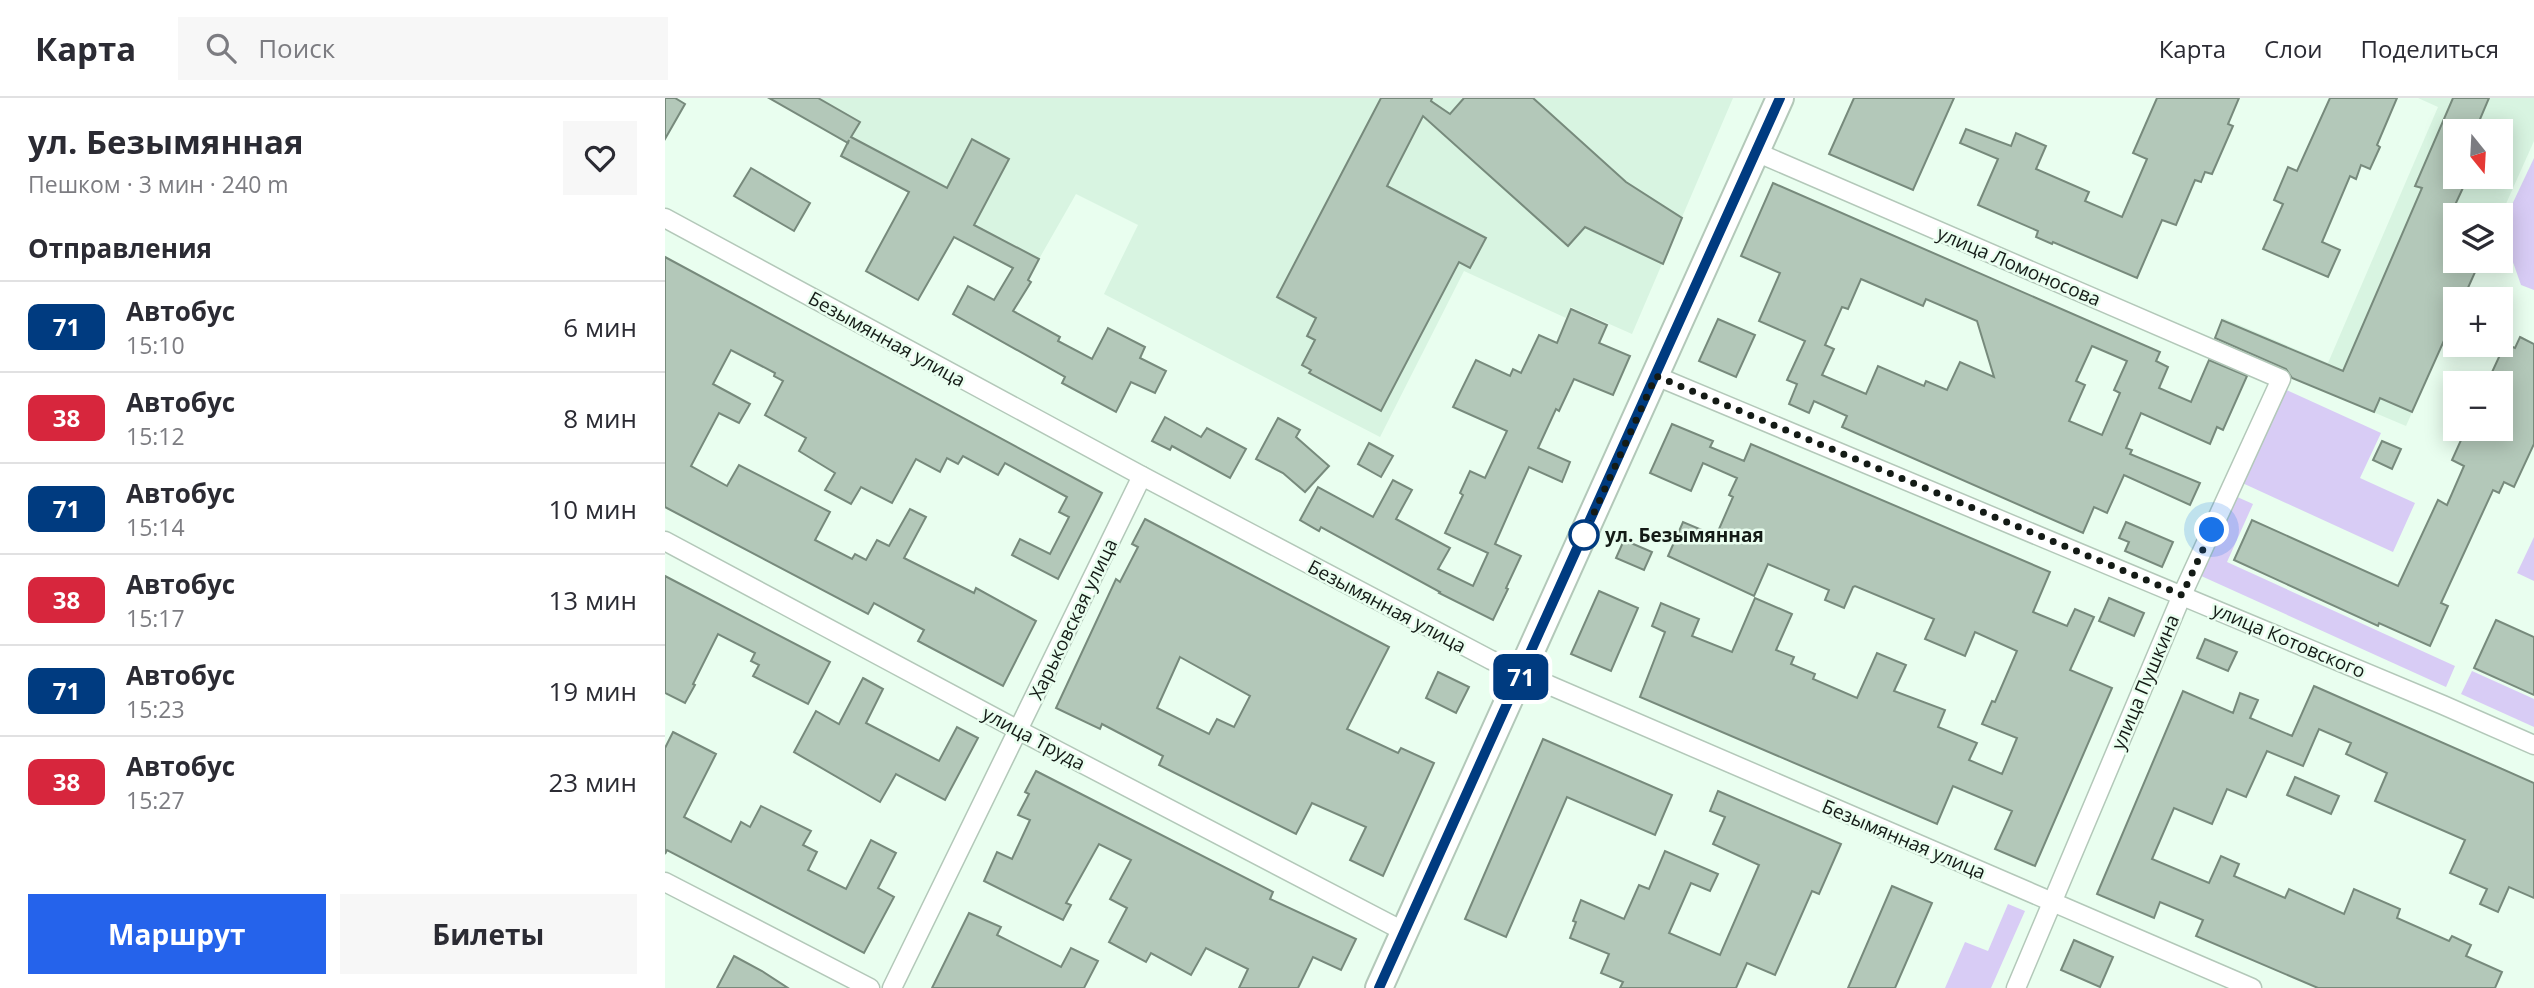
<!DOCTYPE html>
<html lang="ru">
<head>
<meta charset="utf-8">
<style>
	:root { --surface:#fff; --page:#f7f7f7; --text:#2b2b33; --muted:#7c7c81; --line:#e1e1e2; --accent:#2563eb }
	body { margin:0; font-family:"Open Sans",sans-serif; background:var(--page); color:var(--text); height:100vh; display:flex; flex-direction:column; font-size:26px; white-space:nowrap }
	* { box-sizing:border-box; margin:0 }
	p { font-size:23px; color:var(--muted) }
	.icon { flex:none; width:38px; height:38px; fill:none; stroke:currentColor; stroke-width:2; stroke-linecap:round; stroke-linejoin:round }
	.map { position:relative; flex:1; overflow:hidden }
	.details { display:flex; flex-direction:column; background:var(--surface); width:665px }
	.details>* { flex:none }
	.badge { padding:0 14px; border-radius:10px; font-size:24px; line-height:46px }
	.needle { width:46px; rotate:162deg }
	.tools { position:absolute; left:1778px; top:21px; display:grid; gap:14px }
	.tools a { display:grid; place-items:center; width:70px; height:70px; border-radius:0px; background:var(--surface); box-shadow:0 4px 18px #0003; font-size:35px }
	.you { position:absolute; width:35px; height:35px; margin:-18px; border:5px solid #fff; border-radius:50%; background:#1a73e8; box-shadow:0 0 0 10px #1a73e833 }
	.map>.badge { position:absolute; translate:-50% -50%; box-shadow:0 0 0 4px #fff }
	h2 { padding:0 28px; font-size:26px; line-height:63px }
	.round { display:grid; place-items:center; flex:none; width:74px; height:74px; border-radius:0px; background:var(--page) }
	.overview { display:flex; align-items:center; justify-content:space-between; height:119px; padding:0 28px }
	h1 { font-size:33px; font-weight:700; line-height:52px }
	.primary-button { display:flex; gap:14px; margin-top:auto; padding:14px 28px }
	.primary-button a { flex:1; height:80px; border-radius:0px; background:var(--accent); color:#fff; font-size:28px; font-weight:700; line-height:80px; text-align:center }
	.primary-button a+a { background:var(--page); color:var(--text) }
	ul { padding:0; list-style:none }
	li { display:flex; align-items:center; gap:21px; height:91px; padding:0 28px; border-top:2px solid var(--line) }
	li div { flex:1 }
	li b { display:block; font-size:26px }
	li em { font-style:normal }
	li .badge { min-width:77px; font-weight:700; text-align:center }
	header { display:flex; align-items:center; gap:42px; box-sizing:border-box; height:98px; padding:0 35px; background:var(--surface); border-bottom:2px solid var(--line) }
	header strong { font-size:33px }
	nav { display:flex; gap:38px; margin-inline-start:auto; font-size:24px }
	.search { width:490px; height:63px; background:var(--page); display:flex; align-items:center; gap:18px; box-sizing:border-box; padding:0 24px; border-radius:0px; color:var(--muted); font-size:26px }
	main { display:flex; flex:1; min-height:0 }
	.map>svg:first-child { display:block }
</style>
</head>
<body>
<header>
<strong>Карта</strong>
<div class="search"><svg class="icon" aria-label="search" viewBox="0 0 24 24"><circle cx="10" cy="10" r="6"/><path d="M15 15l6 6"/></svg>Поиск</div>
<nav><a>Карта</a><a>Слои</a><a>Поделиться</a></nav>
</header>
<main>
<section class="details">
<div class="overview"><div><h1>ул. Безымянная</h1><p>Пешком · 3 мин · 240 m</p></div><a class="round"><svg class="icon" aria-label="heart" viewBox="0 0 24 24"><path d="M12 20l-8-8c-3-5 5-10 8-4 3-6 11-1 8 4z"/></svg></a></div>
<h2>Отправления</h2>
<ul>
<li><span class="badge" style="background:#003b80;color:#fff">71</span><div><b>Автобус</b><p>15:10</p></div><em>6 мин</em></li>
<li><span class="badge" style="background:#d7263d;color:#fff">38</span><div><b>Автобус</b><p>15:12</p></div><em>8 мин</em></li>
<li><span class="badge" style="background:#003b80;color:#fff">71</span><div><b>Автобус</b><p>15:14</p></div><em>10 мин</em></li>
<li><span class="badge" style="background:#d7263d;color:#fff">38</span><div><b>Автобус</b><p>15:17</p></div><em>13 мин</em></li>
<li><span class="badge" style="background:#003b80;color:#fff">71</span><div><b>Автобус</b><p>15:23</p></div><em>19 мин</em></li>
<li><span class="badge" style="background:#d7263d;color:#fff">38</span><div><b>Автобус</b><p>15:27</p></div><em>23 мин</em></li>
</ul>
<div class="primary-button"><a>Маршрут</a><a>Билеты</a></div>
</section>
<div class="map">
<svg width="1869" height="890" viewBox="0 0 1869 890">
	<rect width="100%" height="100%" fill="#e9feef"/>
	<g fill="#d8f4e1" fill-rule="evenodd">
		<polygon points="104,0 1068,0 967,236 906,209 901,220 799,173 715,339 439,196 473,127 411,96 374,161 176,58 182,45"/>
		<path d="M 1753,0 L 1869,0 L 1869,43 L 1836,117 L 1790,117 L 1790,163 L 1815,163 L 1798,201 L 1790,201 L 1790,218 L 1741,328 L 1547,246 L 1558,220 L 1663,265 L 1773,9 ZM 1790,33 L 1836,33 L 1836,79 L 1790,79 Z"/>
	</g>
	<g fill="#d8ccf5">
		<polygon points="1869,60 1869,192 1856,187 1836,130"/>
		<polygon points="1617,290 1716,335 1695,380 1750,405 1728,454 1573,383"/>
		<polygon points="1570,398 1588,406 1562,464 1790,568 1781,589 1534,477"/>
		<polygon points="1869,439 1869,483 1852,475"/>
		<polygon points="1807,573 1869,601 1869,629 1796,596"/>
		<polygon points="1343,806 1360,813 1326,890 1280,890 1300,844 1323,853"/>
	</g>
	<g fill="#b3c8b9" stroke="#778a7c" stroke-width="2" fill-rule="evenodd">
		<polygon points="0,0 10,0 20,6 0,41"/>
		<polygon points="104,0 153,0 195,24 186,39 282,90 307,41 344,61 309,127 374,161 363,182 366,184 348,213 395,239 393,243 427,261 443,230 480,249 475,260 501,273 490,295 466,284 451,314 397,285 400,279 288,216 303,188 329,202 348,170 289,139 253,202 201,173 244,94 176,58 184,42 183,45"/>
		<polygon points="716,0 767,0 766,3 785,16 799,0 868,0 961,84 1017,120 998,166 920,129 903,148 758,18 722,88 821,140 805,170 794,164 716,313 644,275 646,272 637,267 650,242 642,238 651,220 612,199"/>
		<polygon points="1189,0 1289,0 1248,92 1164,56"/>
		<polygon points="1492,0 1574,0 1563,26 1568,28 1547,76 1540,74 1536,84 1530,82 1511,127 1497,122 1472,180 1388,144 1387,146 1371,139 1373,133 1313,107 1333,61 1295,45 1301,31 1346,48 1351,35 1381,48 1371,71 1424,94 1420,103 1457,119 1482,61 1468,55"/>
		<polygon points="1665,0 1732,0 1712,47 1715,49 1705,71 1696,67 1691,81 1685,78 1657,144 1675,152 1663,179 1598,151 1618,106 1609,102 1623,69 1632,73"/>
		<polygon points="1788,0 1824,0 1810,33 1790,33 1790,79 1803,79 1790,107 1790,163 1815,163 1798,201 1790,201 1790,218 1747,314 1715,300 1709,314 1627,280 1621,271 1550,240 1557,222 1678,273 1757,90 1750,88"/>
		<polygon points="86,70 145,105 129,133 69,98"/>
		<path d="M 1108,85 L 1495,254 L 1491,263 L 1503,269 L 1494,290 L 1526,304 L 1544,262 L 1582,278 L 1558,332 L 1552,329 L 1545,346 L 1476,315 L 1461,350 L 1467,352 L 1465,356 L 1535,385 L 1525,407 L 1459,377 L 1442,415 L 1429,409 L 1418,435 L 1177,329 L 1182,318 L 1149,303 L 1144,315 L 1124,306 L 1132,286 L 1122,282 L 1140,243 L 1094,223 L 1115,175 L 1076,158 ZM 1196,181 L 1258,208 L 1261,201 L 1312,223 L 1329,279 L 1295,264 L 1282,292 L 1261,283 L 1259,288 L 1213,268 L 1201,296 L 1157,277 L 1169,251 L 1160,247 L 1177,209 L 1183,211 ZM 1427,248 L 1462,263 L 1449,292 L 1455,295 L 1437,337 L 1404,323 L 1420,287 L 1411,283 Z"/>
		<polygon points="0,159 437,395 393,481 347,457 355,441 385,456 404,419 394,414 402,399 340,365 333,377 298,358 293,366 282,360 275,374 251,361 227,405 196,389 186,406 160,392 170,375 134,353 141,340 100,317 118,283 109,278 110,275 66,252 48,286 85,306 74,325 54,315 26,368 62,388 74,367 165,414 150,442 187,461 190,456 201,462 212,442 224,448 245,411 261,419 239,460 309,495 311,490 371,523 338,588 253,543 259,532 209,505 203,516 0,409"/>
		<polygon points="906,211 942,227 934,245 965,258 948,297 909,281 894,313 891,311 873,350 905,364 897,384 864,369 830,446 856,458 841,490 843,491 828,522 774,495 775,494 656,429 654,433 635,422 653,389 708,419 728,382 747,392 731,421 785,450 773,471 808,488 823,455 780,435 798,397 795,395 805,373 820,380 842,333 788,309 811,262 845,278 848,271 856,275 874,237 892,245"/>
		<polygon points="1053,221 1090,237 1071,279 1034,263"/>
		<polygon points="1855,239 1869,246 1869,346 1849,389 1839,384 1834,395 1828,392 1776,505 1783,508 1765,548 1714,525 1713,528 1569,462 1587,422 1733,488 1773,402 1782,407 1799,368 1787,362 1801,331 1836,331 1836,285 1822,285 1840,246 1850,250"/>
		<polygon points="500,319 536,339 542,330 581,351 565,380 507,348 505,352 487,343"/>
		<polygon points="613,320 635,332 631,339 664,368 640,394 618,375 591,361"/>
		<polygon points="1007,326 1048,343 1045,349 1079,363 1086,346 1385,474 1368,514 1402,528 1410,511 1429,519 1405,572 1447,590 1370,768 1330,751 1347,713 1288,688 1272,726 975,599 1000,534 987,528 996,505 1034,521 1027,538 1067,554 1090,500 1127,516 1111,552 1129,559 1126,566 1150,576 1148,581 1192,600 1212,555 1241,567 1229,593 1280,612 1273,629 1312,645 1304,662 1337,676 1352,640 1317,626 1327,603 1330,604 1352,553 1310,534 1300,558 1260,541 1269,521 1190,488 1188,489 1179,510 1160,502 1164,492 1103,466 1089,498 1003,458 1018,424 1051,438 1068,399 1064,397 1072,380 1038,365 1026,393 985,375"/>
		<polygon points="1717,343 1736,351 1727,371 1708,362"/>
		<polygon points="704,345 728,358 716,379 693,366"/>
		<path d="M 480,421 L 724,549 L 682,631 L 733,655 L 736,650 L 769,665 L 718,778 L 685,762 L 701,729 L 647,705 L 631,736 L 494,667 L 498,658 L 437,626 L 435,631 L 391,610 L 451,481 L 455,484 L 473,449 L 467,446 ZM 515,559 L 585,598 L 569,629 L 552,621 L 544,636 L 492,610 Z"/>
		<polygon points="1461,424 1508,444 1497,469 1460,453 1464,444 1454,440"/>
		<polygon points="959,442 987,454 979,472 951,460"/>
		<polygon points="0,478 165,564 143,606 88,578 94,567 86,563 90,555 53,536 28,586 30,587 20,605 0,595"/>
		<polygon points="934,493 973,510 946,573 906,556"/>
		<polygon points="1444,500 1479,515 1469,538 1434,523"/>
		<polygon points="1831,522 1869,539 1869,597 1809,570"/>
		<polygon points="1540,541 1572,554 1563,573 1532,560"/>
		<polygon points="773,574 804,589 791,615 761,600"/>
		<polygon points="198,580 218,591 201,625 274,663 292,629 313,640 280,702 231,676 215,704 129,654 151,613 174,626"/>
		<polygon points="1649,588 1869,685 1869,800 1844,789 1833,814 1815,806 1822,791 1785,775 1800,742 1710,703 1722,675 1681,656 1686,645 1654,631 1638,668 1602,653 1581,699 1562,691 1547,726 1509,710 1487,761 1544,785 1556,758 1574,766 1569,778 1620,800 1624,791 1679,816 1689,791 1735,811 1732,820 1784,843 1787,838 1806,847 1801,858 1837,874 1830,890 1653,890 1531,838 1538,822 1495,804 1489,820 1432,796 1518,593 1568,615 1575,595 1593,602 1585,620 1627,638"/>
		<polygon points="8,634 51,656 19,719 66,744 76,724 85,729 96,708 146,733 138,747 152,754 143,772 181,791 206,742 231,755 213,790 229,799 199,855 2,752 0,756 0,650"/>
		<polygon points="878,641 1007,697 990,737 902,699 841,839 800,821"/>
		<polygon points="371,673 608,794 605,801 691,841 676,872 648,859 633,890 574,890 583,871 541,850 526,877 486,855 481,864 444,844 462,810 445,801 466,762 434,746 401,805 406,807 398,822 319,783 332,754 347,761 365,722 353,717 364,696 360,694"/>
		<polygon points="1630,679 1674,698 1666,716 1622,697"/>
		<polygon points="1053,693 1176,746 1154,796 1147,793 1110,877 1082,865 1071,890 955,890 958,884 936,875 944,856 905,840 911,824 908,823 916,802 959,821 974,787 984,791 1000,753 1053,776 1045,793 1026,785 1004,835 1055,857 1094,767 1048,746 1060,719 1045,713"/>
		<polygon points="1227,788 1267,805 1230,890 1183,890"/>
		<polygon points="304,815 336,829 332,837 396,869 406,850 433,863 419,890 267,890"/>
		<polygon points="1409,842 1448,859 1435,889 1396,872"/>
		<polygon points="69,858 97,873 123,890 52,890"/>
	</g>
	<g fill="none" stroke-linecap="round" stroke-linejoin="round">
		<defs>
			<g id="street">
				<polyline points="1091,54 1616,281 1517,497 1351,890"/>
				<polyline points="0,120 477,378 826,562 1587,890"/>
				<polyline points="991,278 1778,607 1869,647"/>
				<polyline points="0,443 353,632 740,834"/>
				<polyline points="0,784 205,890"/>
				<polyline points="227,890 477,378"/>
			</g>
			<polyline id="secondary" points="714,890 1115,0"/>
		</defs>
		<use href="#street" stroke="#b3c8b9" stroke-width="21"/>
		<use href="#secondary" stroke="#b3c8b9" stroke-width="30"/>
		<use href="#street" stroke="#fff" stroke-width="18"/>
		<use href="#secondary" stroke="#fff" stroke-width="26"/>
	</g>
	<g fill="none" stroke-linecap="round" stroke-linejoin="round">
		<defs>
			<polyline id="line" points="714,890 1115,0"/>
		</defs>
		<use href="#line" stroke="#fff" stroke-width="16"/>
		<use href="#line" stroke="#003b80" stroke-width="10"/>
		<polyline stroke="#141b16" stroke-width="7" stroke-dasharray="0 12.6" points="919,437 991,278 1517,497 1547,432"/>
	</g>
	<circle fill="#fff" stroke="#003b80" stroke-width="3.5" cx="919" cy="437" r="14"/>
	<g text-anchor="middle" dominant-baseline="central" stroke-width="5" stroke-linejoin="round" paint-order="stroke">
		<g font-size="19" fill="#141b16" stroke="#e9feef">
			<text transform="translate(1354 168) rotate(23)">улица Ломоносова</text>
			<text transform="translate(222 241) rotate(29)">Безымянная улица</text>
			<text transform="translate(722 508) rotate(28)">Безымянная улица</text>
			<text transform="translate(408 521) rotate(-64)">Харьковская улица</text>
			<text transform="translate(1624 542) rotate(23)">улица Котовского</text>
			<text transform="translate(1480 584) rotate(-67)">улица Пушкина</text>
			<text transform="translate(369 640) rotate(28)">улица Труда</text>
			<text transform="translate(1239 741) rotate(23)">Безымянная улица</text>
		</g>
		<g font-size="19" font-weight="bold" fill="#141b16" stroke="#e9feef" text-anchor="start">
			<text x="940" y="437">ул. Безымянная</text>
		</g>
	</g>
</svg>
<div class="tools">
<a><svg class="needle" viewBox="-14 -14 28 28"><path d="M0-13l5 13h-10z" fill="#e53935"/><path d="M0 13l5-13h-10z" fill="#7c7c81"/></svg></a>
<a><svg class="icon" aria-label="layers" viewBox="0 0 24 24"><path d="M12 4l9 5-9 5-9-5zM3 14l9 5 9-5"/></svg></a>
<a>+</a>
<a>−</a>
</div>
<div class="you" style="left:1547px;top:432px"></div>
<b class="badge" style="left:856px;top:579px;background:#003b80;color:#fff">71</b>
</div>
</main>
</body>
</html>
